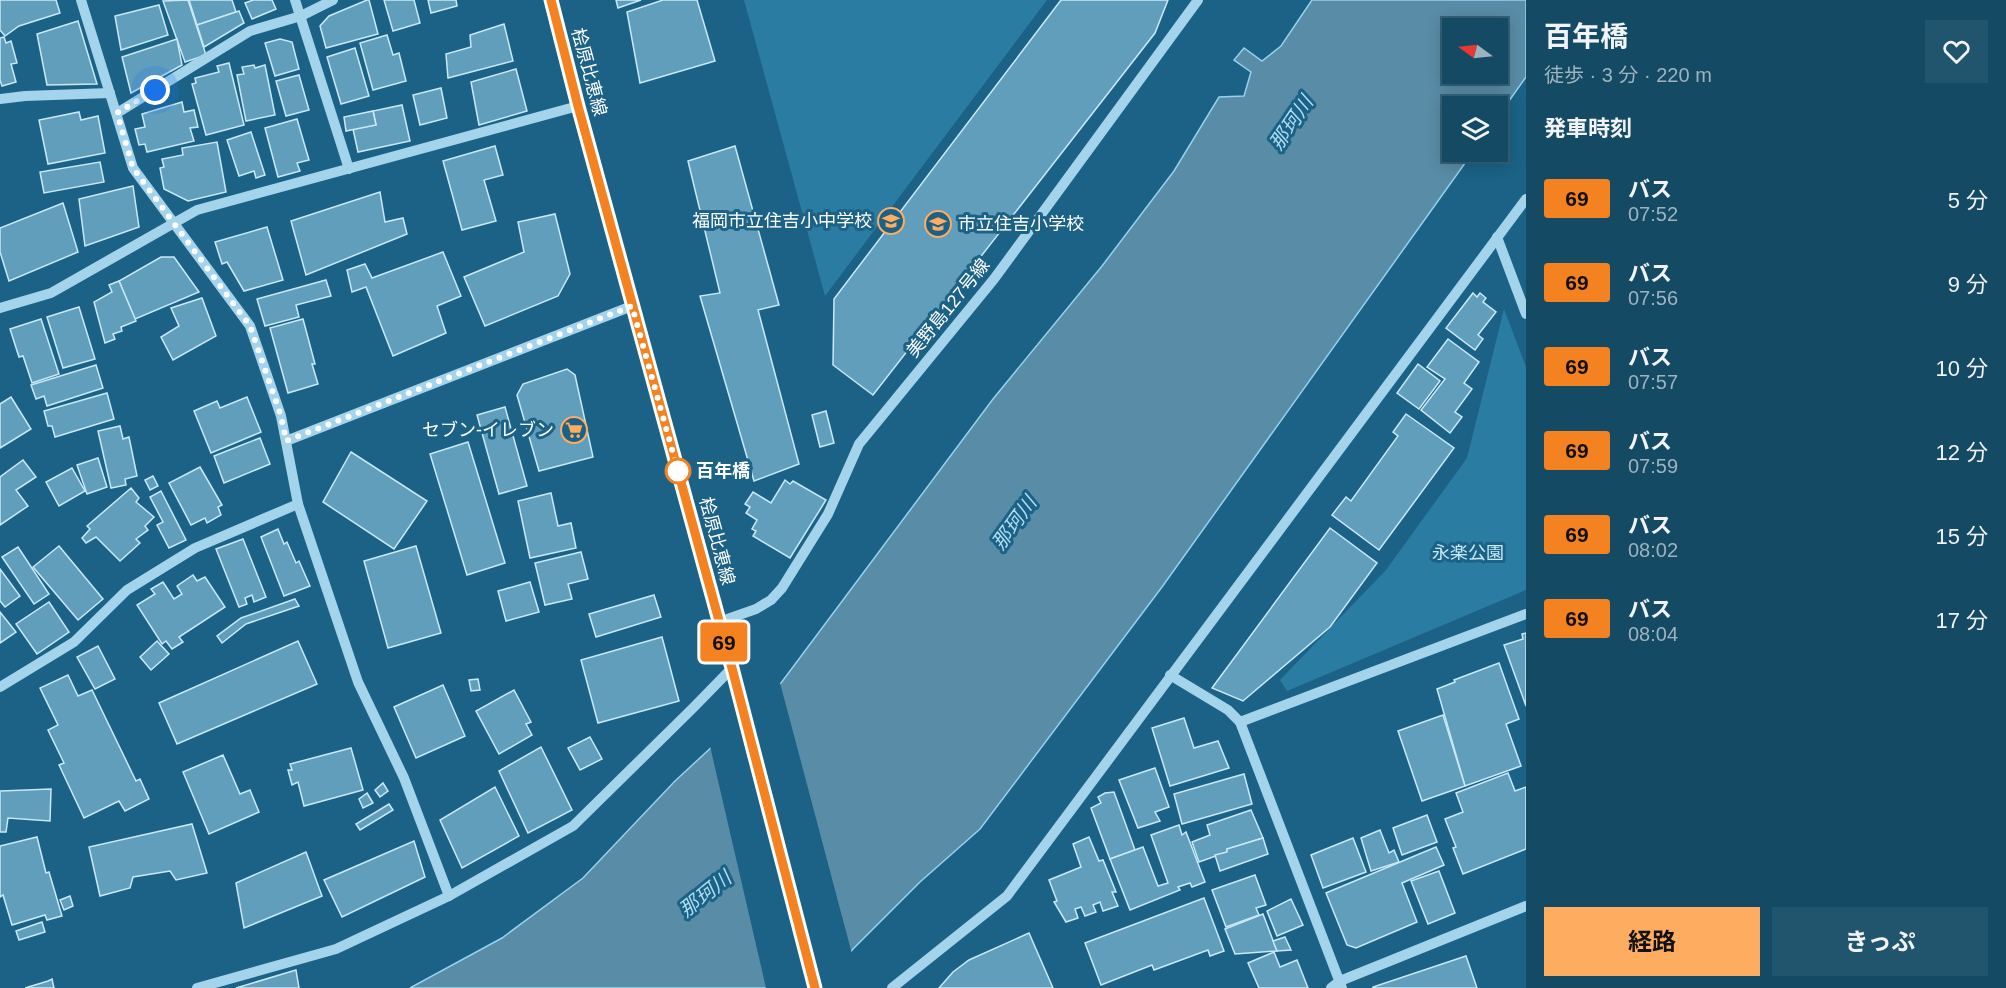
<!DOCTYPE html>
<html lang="ja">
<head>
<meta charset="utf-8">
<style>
	:root { --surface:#144a64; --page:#21546d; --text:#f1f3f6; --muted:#9db3bf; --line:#336278; --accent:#fdac60 }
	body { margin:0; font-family:Helvetica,"Noto Sans JP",sans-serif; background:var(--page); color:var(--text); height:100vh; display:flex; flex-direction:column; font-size:22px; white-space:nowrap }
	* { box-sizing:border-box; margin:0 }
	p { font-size:20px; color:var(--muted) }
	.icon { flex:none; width:33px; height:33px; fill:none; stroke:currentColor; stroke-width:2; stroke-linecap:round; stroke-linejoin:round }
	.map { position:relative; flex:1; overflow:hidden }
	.sheet { display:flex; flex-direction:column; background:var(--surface); width:480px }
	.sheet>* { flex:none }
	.badge { padding:0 12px; border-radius:4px; font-size:21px; line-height:39px }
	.needle { width:39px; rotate:285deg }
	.buttons { position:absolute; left:1442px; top:18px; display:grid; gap:12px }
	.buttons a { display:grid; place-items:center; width:66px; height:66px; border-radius:0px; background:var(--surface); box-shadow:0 3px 15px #0003,0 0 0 2px var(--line); font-size:30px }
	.you { position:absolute; width:30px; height:30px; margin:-15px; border:4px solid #fff; border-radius:50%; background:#1a73e8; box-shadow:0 0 0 9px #1a73e833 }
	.map>.badge { position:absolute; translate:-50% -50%; box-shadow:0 0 0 3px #fff }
	h2 { padding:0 18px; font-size:22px; line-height:54px }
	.round { display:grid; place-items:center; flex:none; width:63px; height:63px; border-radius:0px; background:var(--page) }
	.head { display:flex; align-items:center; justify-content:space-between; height:102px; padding:0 18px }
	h1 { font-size:28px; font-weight:700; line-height:45px }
	.action { display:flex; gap:12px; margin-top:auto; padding:12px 18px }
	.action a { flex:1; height:69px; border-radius:0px; background:var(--accent); color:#111; font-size:24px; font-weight:700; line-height:69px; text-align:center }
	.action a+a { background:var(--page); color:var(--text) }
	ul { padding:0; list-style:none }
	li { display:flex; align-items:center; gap:18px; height:84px; padding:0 18px }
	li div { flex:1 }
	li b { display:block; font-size:22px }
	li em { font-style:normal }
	li .badge { min-width:66px; font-weight:700; text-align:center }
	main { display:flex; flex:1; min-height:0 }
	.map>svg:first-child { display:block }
</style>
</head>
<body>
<main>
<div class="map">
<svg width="1526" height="988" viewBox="0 0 1526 988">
	<rect width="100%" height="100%" fill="#1b6286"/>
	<g fill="#2b7ca3">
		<polygon points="744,0 1047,0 825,296"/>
		<polygon points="1504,309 1526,367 1526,590 1287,691 1280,680 1386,570 1467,458"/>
	</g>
	<path fill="#598ca6" stroke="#96d2ed" stroke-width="1.5" fill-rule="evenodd" d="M 1312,0 L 1526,0 L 1526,77 L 1497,118 L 1497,106 L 1452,106 L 1452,152 L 1473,152 L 1162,587 L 980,829 L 920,882 L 853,949 L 819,988 L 410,988 L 502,938 L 583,878 L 675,781 L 781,683 L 993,399 L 1102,266 L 1174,171 L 1219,97 L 1244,96 L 1251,72 L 1234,60 L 1244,48 L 1262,61 L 1281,46 ZM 1452,28 L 1497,28 L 1497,74 L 1452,74 Z"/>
	<polygon fill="#1b6286" points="779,679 852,954 823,988 766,988 710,746"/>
	<g fill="#619ebc" stroke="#c8e9f8" stroke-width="1.5">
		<polygon points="0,0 56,0 60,13 19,26 5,36 0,30"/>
		<polygon points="188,0 206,55 185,62 163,1"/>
		<polygon points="189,0 232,0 236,12 197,25"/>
		<polygon points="253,0 272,0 276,9 252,19 245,3"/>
		<polygon points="367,0 369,0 378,34 326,48 320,26 329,16"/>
		<polygon points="384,0 414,0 420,23 393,31"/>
		<polygon points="428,0 456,0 457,6 431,13"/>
		<polygon points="616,0 641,0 618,8"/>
		<polygon points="663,0 697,0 715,61 640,83 627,12"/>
		<polygon points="1061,0 1168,0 1155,33 873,395 833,365 834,299"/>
		<polygon points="159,5 168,35 121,50 115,16"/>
		<polygon points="239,11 244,23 204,47 197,25"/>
		<polygon points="78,21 97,84 47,85 37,34"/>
		<polygon points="504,24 513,61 448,78 446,54 471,47 470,35"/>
		<polygon points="387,35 393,55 399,53 406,81 373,90 360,43"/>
		<polygon points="4,37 6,43 11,41 17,63 11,64 16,82 2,86 0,80 0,38"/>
		<polygon points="177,39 182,65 131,93 122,57"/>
		<polygon points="280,39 292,42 299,69 275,76 265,43"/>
		<polygon points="355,48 369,96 341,104 327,57"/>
		<polygon points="229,63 244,125 206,135 192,84 196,83 195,78 219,72 217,66"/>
		<polygon points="254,65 255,68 265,65 275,115 246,121 237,75 244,74 242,67"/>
		<polygon points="516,69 527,111 479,125 471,82"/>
		<polygon points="299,75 309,110 286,116 276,81"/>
		<polygon points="441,88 447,118 420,125 413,95"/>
		<polygon points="182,102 184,112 194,110 198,127 190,128 194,141 147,152 145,144 139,145 135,129 145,127 142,114"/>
		<polygon points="402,105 410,141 358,152 353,129 376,125 373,111"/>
		<polygon points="373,111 376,125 346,131 344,117"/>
		<polygon points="79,112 81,120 98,116 105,153 48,164 39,120"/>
		<polygon points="297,119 309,160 297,163 300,171 278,177 265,128"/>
		<polygon points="251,132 265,175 256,178 254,171 239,176 227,140"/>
		<polygon points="217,142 226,192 188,201 164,189 160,168 164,167 162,159 183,155 182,148"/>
		<polygon points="495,146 503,175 484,180 496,221 462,230 443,161"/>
		<polygon points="735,146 779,305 758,310 799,464 754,481 700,296 720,293 688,161"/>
		<polygon points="100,162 104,182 44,193 40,172"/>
		<polygon points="133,186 139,227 85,246 79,199"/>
		<polygon points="380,192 385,222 403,218 407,234 306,275 291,221"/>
		<polygon points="63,203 78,252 9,281 0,252 0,228"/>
		<polygon points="555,214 570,274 558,296 485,326 464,277 524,252 518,222"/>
		<polygon points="267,227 283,280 244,291 227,262 222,264 215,242"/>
		<polygon points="443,252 461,296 437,306 446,333 393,356 366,287 352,292 347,270 365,264 372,278"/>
		<polygon points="161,257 174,257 199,292 135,319 119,281"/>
		<polygon points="326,280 331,296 296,305 299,317 265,326 257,299"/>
		<polygon points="119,281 136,321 121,327 122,331 113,334 115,339 105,343 94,302 112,292 109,285"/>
		<polygon points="1473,293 1477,297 1480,293 1486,298 1483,302 1496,312 1478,335 1483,339 1475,350 1446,328"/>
		<polygon points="202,298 216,336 173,360 161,337 179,326 171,308"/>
		<polygon points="79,307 95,359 63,368 47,317"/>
		<polygon points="41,319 59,374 32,383 23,356 19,357 10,329"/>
		<polygon points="303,319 315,364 312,364 318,384 288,393 270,328"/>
		<polygon points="1448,339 1479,362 1464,383 1472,389 1455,412 1462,417 1450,433 1421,410 1445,379 1427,367"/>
		<polygon points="1418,364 1440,381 1419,409 1397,393"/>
		<polygon points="96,365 103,388 47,406 44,396 36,399 31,385"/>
		<polygon points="567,369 575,375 593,457 539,471 517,395 523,384"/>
		<polygon points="107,393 114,419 55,437 52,426 48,426 44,411"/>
		<polygon points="11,397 31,429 0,448 0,404"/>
		<polygon points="247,397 261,432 211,453 194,411 217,401 220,408"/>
		<polygon points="505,407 527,486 499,494 477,415"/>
		<polygon points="826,411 834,443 820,447 812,415"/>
		<polygon points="1406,414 1454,448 1379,550 1332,515 1346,497 1351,501 1398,436 1393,432"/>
		<polygon points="120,426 123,439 129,437 137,476 125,479 126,485 111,488 98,431"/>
		<polygon points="260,438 270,464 224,483 214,456"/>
		<polygon points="468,442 505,563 467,575 430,454"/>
		<polygon points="351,452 427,501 394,549 323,502"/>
		<polygon points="98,458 107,487 87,494 77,465"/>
		<polygon points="23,460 36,477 16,490 28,506 0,525 0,477"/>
		<polygon points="200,467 222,505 218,507 221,515 207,523 205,518 191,525 169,483"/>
		<polygon points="72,468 85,491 59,506 46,482"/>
		<polygon points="153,476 158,486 150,490 145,480"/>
		<polygon points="785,480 790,484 793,481 826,500 790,558 753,536 756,531 752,529 757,520 746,513 750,507 745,504 753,492 771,503"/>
		<polygon points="131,488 139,498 136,502 154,517 145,526 148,530 136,539 140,543 120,561 96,537 86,543 82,538 90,529 87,526"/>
		<polygon points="161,491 186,540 169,548 157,525 163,522 150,497"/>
		<polygon points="551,493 558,526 571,523 576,548 530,558 518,501"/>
		<polygon points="1330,528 1377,563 1330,627 1243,701 1212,688"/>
		<polygon points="278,529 284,544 287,542 296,563 299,561 310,586 284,596 261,537"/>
		<polygon points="243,539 266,597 254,602 252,595 245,598 247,604 239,607 216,549"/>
		<polygon points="59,546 103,599 78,620 33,567"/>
		<polygon points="416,546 441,633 388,648 364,561"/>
		<polygon points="18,547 49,594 34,604 2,557"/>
		<polygon points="581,552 588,579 568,584 572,599 545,605 535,563"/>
		<polygon points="0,569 20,596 5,607 0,601"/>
		<polygon points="193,575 197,581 205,577 225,607 179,637 183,642 172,649 166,641 162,644 137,605 155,594 151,589 163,582 174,599 182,594 177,586"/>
		<polygon points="530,582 539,612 506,621 498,591"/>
		<polygon points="654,595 661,617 596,637 589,614"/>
		<polygon points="295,599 299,606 246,624 222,643 217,636 241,618"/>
		<polygon points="49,602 69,632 37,654 16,624"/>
		<polygon points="0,612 16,632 0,643"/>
		<polygon points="1526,633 1526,706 1504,645 1523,639 1522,634"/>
		<polygon points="662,637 679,701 598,723 581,660"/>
		<polygon points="157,641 169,654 151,670 140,657"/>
		<polygon points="298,641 317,684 177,744 159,703"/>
		<polygon points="98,646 115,679 95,689 77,657"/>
		<polygon points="1499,663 1519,719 1506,724 1521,766 1465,786 1437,689 1455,682 1454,680"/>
		<polygon points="68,675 78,696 92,690 136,781 140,779 149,799 125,811 119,801 84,818 59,765 64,763 48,730 58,725 40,688"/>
		<polygon points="478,679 480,690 471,691 469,680"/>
		<polygon points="443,685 465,736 416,758 394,707"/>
		<polygon points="514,690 531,722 526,724 532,735 499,754 476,711"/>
		<polygon points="1443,715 1465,786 1422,801 1398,731"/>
		<polygon points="1184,718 1194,748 1218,741 1229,768 1170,786 1152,728"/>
		<polygon points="590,737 602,759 580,770 568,748"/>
		<polygon points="541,747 572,810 528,833 499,771"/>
		<polygon points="351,748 363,790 304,806 298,782 292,785 288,770 292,770 290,764"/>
		<polygon points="223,755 240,794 250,790 259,812 209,834 183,772"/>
		<polygon points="1155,768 1169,807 1155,812 1160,821 1138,828 1119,780"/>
		<polygon points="1508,773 1515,791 1526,787 1526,849 1463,874 1453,848 1456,847 1445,819 1463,812 1456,793"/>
		<polygon points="1244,774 1252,804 1182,824 1174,794"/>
		<polygon points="383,783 388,791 380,797 375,790"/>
		<polygon points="495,787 519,836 462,868 440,820"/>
		<polygon points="51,789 50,821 8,818 6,832 0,832 0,791"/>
		<polygon points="1114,792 1135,850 1110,859 1091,808 1101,803 1098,797 1105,793"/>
		<polygon points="367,793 373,803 363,808 359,799"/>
		<polygon points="389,804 393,810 360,830 356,824"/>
		<polygon points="1251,810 1263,838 1227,849 1227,852 1199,862 1192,842 1210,835 1207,825"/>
		<polygon points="1427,815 1437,842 1402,855 1393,828"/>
		<polygon points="192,824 207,873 176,880 170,871 133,877 130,888 100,896 89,847"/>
		<polygon points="1179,825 1182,835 1186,832 1205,882 1192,887 1190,883 1178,887 1180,890 1130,910 1110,859 1143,847 1158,886 1168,883 1151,835"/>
		<polygon points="1380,830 1389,853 1394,850 1399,862 1371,871 1361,838"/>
		<polygon points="37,837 46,873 49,872 62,916 47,920 45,915 12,925 3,895 0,897 0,846"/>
		<polygon points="1089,837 1099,861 1103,860 1116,892 1112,892 1118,906 1103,911 1100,902 1093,905 1096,912 1085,916 1081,907 1075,909 1078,918 1066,922 1054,902 1057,901 1049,880 1081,867 1073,844"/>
		<polygon points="1263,838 1268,854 1220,871 1215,855 1227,852 1227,849"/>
		<polygon points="1353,838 1366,872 1323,888 1311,855"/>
		<polygon points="414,841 425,877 342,917 324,880"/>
		<polygon points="1436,847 1444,865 1402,883 1417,922 1356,948 1347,945 1326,893"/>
		<polygon points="306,852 322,896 244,928 236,883"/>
		<polygon points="1439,871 1455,913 1428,924 1411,881"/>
		<polygon points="1255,875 1266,905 1256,908 1259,915 1226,927 1212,890"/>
		<polygon points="70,896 73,906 64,910 60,900"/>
		<polygon points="1204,898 1224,951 1210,956 1208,950 1154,970 1152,965 1101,985 1085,943"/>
		<polygon points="1291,899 1303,925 1277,936 1267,911"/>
		<polygon points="1263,914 1277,951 1235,954 1225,929"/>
		<polygon points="42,922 45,932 19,940 16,931"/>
		<polygon points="1029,933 1053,988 939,988 953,972 969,960"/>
		<polygon points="1285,937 1291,950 1277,951 1273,941"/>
		<polygon points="1274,952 1280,967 1297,960 1308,988 1259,988 1248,963"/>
		<polygon points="1466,956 1477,988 1373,988 1373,987"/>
		<polygon points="296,970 299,988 236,988"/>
		<polygon points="52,979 54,988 25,988 48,981"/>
	</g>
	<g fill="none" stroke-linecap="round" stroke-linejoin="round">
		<g stroke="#a3d4eb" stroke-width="10">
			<polyline points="81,0 133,168 250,326 281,416 298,504 358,682 404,778 449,896"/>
			<polyline points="295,0 349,169"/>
			<polyline points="0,99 25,96 110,93"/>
			<polyline points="117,113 250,31 301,16 333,0"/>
			<polyline points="1497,237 1526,314"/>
			<polyline points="0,308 51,293 197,210 578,106"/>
			<polyline points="286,441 632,306"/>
			<polyline points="719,622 756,609 771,600 782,588 828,514 859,444 994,279 1198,0"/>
			<polyline points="1170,675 1228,710 1240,722 1526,614"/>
			<polyline points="0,687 74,642 127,590 195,548 298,504"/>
			<polyline points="1240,722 1342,988"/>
			<polyline points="197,988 336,949 449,896 573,826 693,708 732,668"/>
			<polyline points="892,988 1007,896 1526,199"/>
			<polyline points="1331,988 1340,981 1526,906"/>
		</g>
		<polyline stroke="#e8f6ff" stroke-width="15" points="551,0 578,106 732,668 815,988"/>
	</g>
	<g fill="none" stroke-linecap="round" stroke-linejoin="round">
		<defs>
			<polyline id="line" points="551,0 578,106 732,668 815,988"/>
		</defs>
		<use href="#line" stroke="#fff" stroke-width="14"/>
		<use href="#line" stroke="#f58220" stroke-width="9"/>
		<polyline stroke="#fff" stroke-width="6" stroke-dasharray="0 10.8" points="155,90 117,113 133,168 250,326 281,416 286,441 632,306 678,471"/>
	</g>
	<defs>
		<symbol id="school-ring" viewBox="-11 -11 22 22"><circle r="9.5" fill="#1b6286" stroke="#fdac60" stroke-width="1.5"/><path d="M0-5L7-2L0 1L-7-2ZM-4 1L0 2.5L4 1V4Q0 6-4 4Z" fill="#fdac60"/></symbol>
		<symbol id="supermarket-ring" viewBox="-11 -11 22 22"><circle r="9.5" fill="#1b6286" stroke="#fdac60" stroke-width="1.5"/><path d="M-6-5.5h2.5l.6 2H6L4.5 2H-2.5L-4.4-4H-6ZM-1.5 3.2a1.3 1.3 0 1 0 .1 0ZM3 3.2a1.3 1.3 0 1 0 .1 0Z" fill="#fdac60"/></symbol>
	</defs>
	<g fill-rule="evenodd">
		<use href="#school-ring" x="876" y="206" width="30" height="30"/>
		<use href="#school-ring" x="923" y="209" width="30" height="30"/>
		<use href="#supermarket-ring" x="559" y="415" width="30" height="30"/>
	</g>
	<circle fill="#fff" stroke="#f58220" stroke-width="3" cx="678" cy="471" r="12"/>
	<g text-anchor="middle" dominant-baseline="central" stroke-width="6" stroke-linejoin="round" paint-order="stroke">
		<g font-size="18" fill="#fff" stroke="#1b6286">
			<text transform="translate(589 72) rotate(75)">桧原比恵線</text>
			<text transform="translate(948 308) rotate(-51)">美野島127号線</text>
			<text transform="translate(717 541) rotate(75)">桧原比恵線</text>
		</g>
		<g font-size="18" fill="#fff" stroke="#1b6286" text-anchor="end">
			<text x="872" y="221">福岡市立住吉小中学校</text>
			<text x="958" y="224" text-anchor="start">市立住吉小学校</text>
			<text x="554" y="430">セブン-イレブン</text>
		</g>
		<g font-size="18" font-weight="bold" fill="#fff" stroke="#1b6286" text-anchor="start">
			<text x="696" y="471">百年橋</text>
		</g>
		<g font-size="18" fill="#c8e9f8" stroke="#1b6286">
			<text x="1468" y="553">永楽公園</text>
		</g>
		<g font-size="20" font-style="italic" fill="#aeddf3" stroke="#1b6286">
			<text transform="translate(1291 123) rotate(-56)">那珂川</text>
			<text transform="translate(1014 523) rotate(-54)">那珂川</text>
			<text transform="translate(705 894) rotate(-39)">那珂川</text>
		</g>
	</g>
</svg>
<div class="buttons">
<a><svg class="needle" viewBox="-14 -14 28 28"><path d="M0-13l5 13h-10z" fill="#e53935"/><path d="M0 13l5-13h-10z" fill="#9db3bf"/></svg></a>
<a><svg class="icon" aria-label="layers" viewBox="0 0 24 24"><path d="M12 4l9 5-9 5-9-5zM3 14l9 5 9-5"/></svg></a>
</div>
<div class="you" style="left:155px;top:90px"></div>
<b class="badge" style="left:724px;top:642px;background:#f58220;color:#111">69</b>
</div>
<section class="sheet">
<div class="head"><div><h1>百年橋</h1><p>徒歩 · 3 分 · 220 m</p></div><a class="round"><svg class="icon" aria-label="heart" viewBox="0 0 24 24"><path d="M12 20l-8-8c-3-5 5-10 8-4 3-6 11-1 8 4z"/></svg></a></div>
<h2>発車時刻</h2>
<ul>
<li><span class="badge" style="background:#f58220;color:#111">69</span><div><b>バス</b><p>07:52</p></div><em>5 分</em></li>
<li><span class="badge" style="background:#f58220;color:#111">69</span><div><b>バス</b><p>07:56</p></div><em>9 分</em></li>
<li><span class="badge" style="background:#f58220;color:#111">69</span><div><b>バス</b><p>07:57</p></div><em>10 分</em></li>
<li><span class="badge" style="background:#f58220;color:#111">69</span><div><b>バス</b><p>07:59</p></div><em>12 分</em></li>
<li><span class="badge" style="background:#f58220;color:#111">69</span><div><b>バス</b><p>08:02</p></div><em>15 分</em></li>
<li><span class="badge" style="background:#f58220;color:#111">69</span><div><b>バス</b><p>08:04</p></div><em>17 分</em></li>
</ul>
<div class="action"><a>経路</a><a>きっぷ</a></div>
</section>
</main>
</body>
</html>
